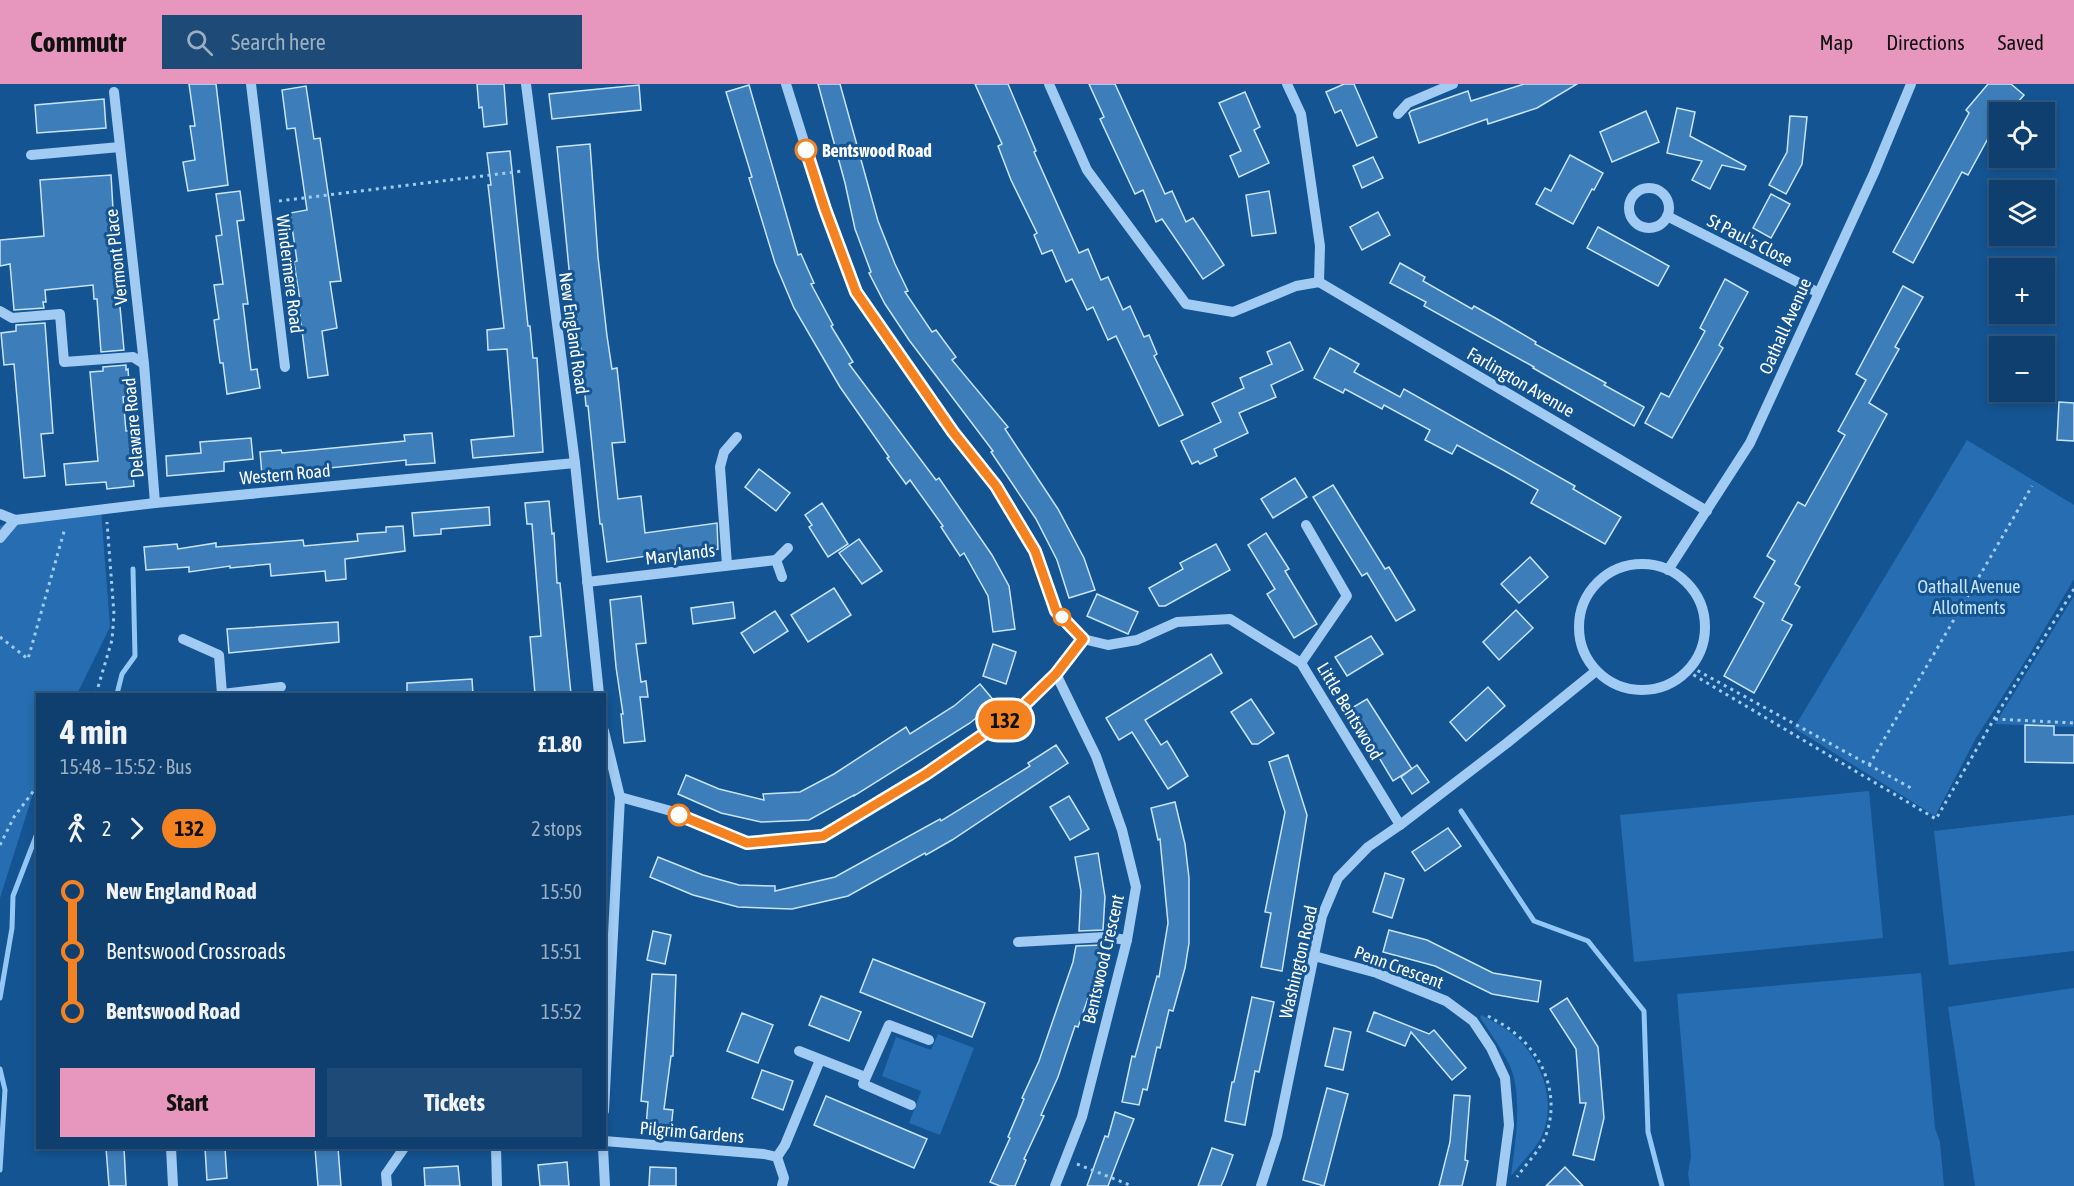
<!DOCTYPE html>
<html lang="en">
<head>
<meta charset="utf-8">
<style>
	:root { --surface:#0f3f6e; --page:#1d4a76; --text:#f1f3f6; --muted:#9bafc2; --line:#2f5881; --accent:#e797bd }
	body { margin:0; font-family:"Asap Condensed",sans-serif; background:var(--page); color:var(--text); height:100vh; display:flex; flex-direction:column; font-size:22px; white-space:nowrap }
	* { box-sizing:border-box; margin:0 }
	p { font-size:20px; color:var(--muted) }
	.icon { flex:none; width:33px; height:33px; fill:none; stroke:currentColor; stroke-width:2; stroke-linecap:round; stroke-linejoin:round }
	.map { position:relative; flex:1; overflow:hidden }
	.side { position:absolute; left:36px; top:609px; width:570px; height:456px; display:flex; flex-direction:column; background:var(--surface); border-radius:0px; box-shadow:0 3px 9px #0003,0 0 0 2px var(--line) }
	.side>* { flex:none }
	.badge { padding:0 12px; border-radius:20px; font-size:21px; line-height:39px }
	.fabs { position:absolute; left:1989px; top:18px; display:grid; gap:12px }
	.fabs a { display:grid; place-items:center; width:66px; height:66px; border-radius:0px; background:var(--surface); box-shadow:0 3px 9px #0003,0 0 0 2px var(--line); font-size:30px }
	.map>.badge { position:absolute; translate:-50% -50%; box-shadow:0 0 0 3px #fff }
	.legs { display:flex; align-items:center; gap:9px; height:66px; padding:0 24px; font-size:20px }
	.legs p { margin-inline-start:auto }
	.headline { display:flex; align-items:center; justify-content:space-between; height:102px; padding:0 24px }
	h1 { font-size:33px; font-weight:700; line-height:45px }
	.primary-button { display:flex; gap:12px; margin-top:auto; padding:12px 24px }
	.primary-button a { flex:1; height:69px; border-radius:0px; background:var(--accent); color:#111; font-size:24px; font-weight:700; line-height:69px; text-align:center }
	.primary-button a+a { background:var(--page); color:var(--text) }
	ul { padding:0 24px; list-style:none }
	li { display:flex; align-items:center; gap:21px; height:60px; font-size:22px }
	li i { display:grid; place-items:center; width:9px; height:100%; margin:0 8px; background:currentColor }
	li i::after { content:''; width:15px; height:15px; margin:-8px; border:4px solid; border-radius:50%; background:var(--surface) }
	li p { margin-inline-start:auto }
	li:first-child i { background:linear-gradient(#0000 50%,currentColor 0) }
	li:last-child i { background:linear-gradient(currentColor 50%,#0000 0) }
	header { display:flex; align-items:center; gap:36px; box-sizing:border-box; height:84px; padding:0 30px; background:var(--accent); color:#111 }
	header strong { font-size:28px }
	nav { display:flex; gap:33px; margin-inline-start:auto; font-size:21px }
	.search { width:420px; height:54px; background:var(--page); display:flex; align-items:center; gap:15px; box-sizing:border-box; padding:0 21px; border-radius:0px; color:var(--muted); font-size:22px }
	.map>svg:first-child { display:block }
</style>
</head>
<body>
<header>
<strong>Commutr</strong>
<div class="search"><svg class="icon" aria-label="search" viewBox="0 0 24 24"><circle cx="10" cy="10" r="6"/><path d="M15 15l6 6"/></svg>Search here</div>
<nav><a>Map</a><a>Directions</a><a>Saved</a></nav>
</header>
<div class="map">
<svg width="2074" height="1102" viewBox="0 0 2074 1102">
	<rect width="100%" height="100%" fill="#145492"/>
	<g fill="#266eb1">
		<polygon points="1967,356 2074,421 2074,495 2029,571 1976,654 1935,732 1794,644"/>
		<polygon points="101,425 110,543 77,610 38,610 37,697 0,814 0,442 15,436"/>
		<polygon points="2074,512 2074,643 1995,640"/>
		<polygon points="1869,707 1883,854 1634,878 1620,731"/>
		<polygon points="2074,731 2074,867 1949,881 1934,747"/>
		<polygon points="1921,889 1935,1044 1940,1058 1944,1102 1690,1102 1688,1090 1691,1072 1677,910"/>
		<polygon points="2074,904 2074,1102 1975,1102 1948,923"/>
		<path d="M 1482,931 C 1491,937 1501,941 1510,948 C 1539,970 1558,1015 1542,1051 C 1537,1064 1520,1080 1511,1092 C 1515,1060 1521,1026 1514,994 C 1511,977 1489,948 1480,933 Z"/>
		<polygon points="938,950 974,964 940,1051 909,1039 921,1007 882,992 896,953 931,966"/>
	</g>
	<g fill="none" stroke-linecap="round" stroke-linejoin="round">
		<g stroke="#93c7f5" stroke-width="5">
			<polyline points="117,610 122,590 135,572 133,485"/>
			<polyline points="1461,727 1534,837 1588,857 1644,927 1648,1048 1662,1102"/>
			<polyline points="0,914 12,844 13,812 38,747"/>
			<polyline points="0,985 5,1006 0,1086"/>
		</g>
	</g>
	<g fill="#3d7eba" stroke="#c8e4fc" stroke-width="1.5">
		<polygon points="189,0 216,0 228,101 188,107 183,78 195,76 190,42 195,42"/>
		<polygon points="477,0 504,0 507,40 484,43 482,23 479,24"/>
		<polygon points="818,0 840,0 878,137 895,180 908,207 905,208 932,248 936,246 956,273 952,276 1008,343 1005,345 1058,425 1084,474 1095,506 1069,514 1057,476 1036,435 991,368 993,367 909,256 885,220 869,189 871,188 855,145 845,99"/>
		<polygon points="975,0 1008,0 1036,67 1034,68 1079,169 1088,165 1101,196 1108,193 1123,226 1130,222 1144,253 1149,251 1157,270 1154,272 1183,331 1159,342 1116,252 1108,256 1093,223 1087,226 1072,195 1066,198 1052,166 1042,170 1034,151 1037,149 1011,96 998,62 1002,60"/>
		<polygon points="1089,0 1115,0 1165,110 1172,107 1186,138 1193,134 1224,181 1203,195 1162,135 1156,138 1143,106 1135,110 1100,35 1104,33"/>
		<polygon points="1344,0 1354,0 1377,53 1357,62 1341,26 1335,29 1326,8"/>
		<polygon points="1524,0 1577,0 1537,24 1488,40 1487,35 1419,59 1409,29 1411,27 1468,7 1471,17"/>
		<polygon points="1988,0 2011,0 2024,11 2009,28 2000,28 2000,39 1991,49 1968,91 1962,88 1913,179 1893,168 1969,29 1966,26"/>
		<polygon points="639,1 641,26 552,35 549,10"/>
		<polygon points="749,1 798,171 801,170 814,199 811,200 833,241 831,242 853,278 849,280 936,396 939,394 992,471 1009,502 1015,545 993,548 988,512 964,469 960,472 941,443 943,442 910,396 906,400 887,374 889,373 840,303 794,224 775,179 749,94 752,93 726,8"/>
		<polygon points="306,2 314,55 320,54 341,197 330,198 337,244 322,247 328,291 308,294 299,223 301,223 294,178 297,177 290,129 307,126 295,44 287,45 282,6"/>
		<polygon points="1245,8 1260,43 1254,46 1269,79 1239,93 1230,72 1241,67 1219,19"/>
		<polygon points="104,15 106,44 37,49 35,21"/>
		<polygon points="1677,24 1695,28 1690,52 1746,82 1744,86 1722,81 1710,105 1692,96 1702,77 1667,69"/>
		<polygon points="1646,27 1659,58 1612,78 1600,48"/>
		<polygon points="1790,32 1807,33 1802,80 1786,110 1769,101 1787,68"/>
		<polygon points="590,60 598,173 607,252 612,285 617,284 625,358 612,359 618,415 641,412 645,449 717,439 718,465 667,472 667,469 607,478 602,440 600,440 588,322 586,322 581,266 572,204 571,205 557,63"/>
		<polygon points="510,67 528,242 530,242 533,274 537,274 543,368 473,374 471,356 514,352 507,265 488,266 487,246 504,244 490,118 488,101 491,101 487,69"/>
		<polygon points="1570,71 1603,89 1594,106 1592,105 1573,140 1536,120 1545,104 1551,107"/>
		<polygon points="1373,73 1383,94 1362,104 1353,82"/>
		<polygon points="111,91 113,125 111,125 124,266 101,268 97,215 94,215 93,201 45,206 46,218 43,218 44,224 14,226 10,180 0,182 0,156 44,152 40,96"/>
		<polygon points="240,107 244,136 237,137 248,220 243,220 251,286 257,285 260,304 227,310 223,279 220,279 214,236 219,235 214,201 223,200 216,152 222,151 216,110"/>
		<polygon points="1269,107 1276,149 1252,152 1246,111"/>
		<polygon points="1771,110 1790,120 1771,154 1753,144"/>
		<polygon points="1378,128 1390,151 1362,166 1350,143"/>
		<polygon points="1598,143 1669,182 1658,202 1587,164"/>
		<polygon points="1400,179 1425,193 1423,197 1472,225 1474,222 1497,235 1536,258 1535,260 1606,299 1604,301 1644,323 1634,342 1533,284 1534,283 1424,222 1426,218 1390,199"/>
		<polygon points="1725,195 1748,208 1719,261 1723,264 1672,354 1645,339 1661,309 1669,313 1705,247 1700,244"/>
		<polygon points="1903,202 1923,213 1895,263 1899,265 1869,319 1887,330 1795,500 1800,503 1782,536 1792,541 1754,609 1724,592 1764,519 1754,513 1775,477 1767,472 1798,418 1805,422 1845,351 1838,347 1866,296 1856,290"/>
		<polygon points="45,239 53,349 41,350 45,392 24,394 14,280 4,281 1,249 16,247 16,241"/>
		<polygon points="1290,258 1303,286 1271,301 1276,313 1239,329 1248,349 1214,365 1217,372 1200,380 1198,377 1192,380 1181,357 1221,338 1212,319 1244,304 1240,294 1272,280 1267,268"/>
		<polygon points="1330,264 1359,280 1354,288 1400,313 1404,305 1575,402 1573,405 1621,433 1605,460 1531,419 1538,406 1503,386 1457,361 1452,370 1425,356 1430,346 1384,321 1382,325 1345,305 1343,309 1314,294"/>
		<polygon points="126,281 126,286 128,285 130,312 123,313 126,347 129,347 134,402 107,405 106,398 66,401 64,380 98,377 90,288 103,287 103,283"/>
		<polygon points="2059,318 2074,319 2074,357 2057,356"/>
		<polygon points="432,349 435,379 406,381 406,376 262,391 260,368 281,366 282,369 405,357 404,351"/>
		<polygon points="251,354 253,375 224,378 224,387 167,392 166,372 201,369 200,358"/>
		<polygon points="759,385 790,409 776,427 745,403"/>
		<polygon points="1295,394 1307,413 1273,434 1261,415"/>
		<polygon points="1333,401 1385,485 1389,483 1415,526 1396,537 1367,489 1362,492 1313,413"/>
		<polygon points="549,417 552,450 554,449 557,499 560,499 571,610 535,610 530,553 541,552 532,440 527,440 525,419"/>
		<polygon points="822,419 848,460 828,473 809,443 812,441 805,431"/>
		<polygon points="489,423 490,441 441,445 441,450 414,452 412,429"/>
		<polygon points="403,442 405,467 345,475 346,495 326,497 325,487 271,492 270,480 230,484 230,482 189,488 189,483 146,486 144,463 177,460 178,465 216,459 216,463 303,456 304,462 358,457 357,450 386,448 386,443"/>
		<polygon points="1266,449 1289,485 1285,487 1317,540 1294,554 1267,510 1275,505 1248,461"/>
		<polygon points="859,455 882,487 862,500 839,469"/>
		<polygon points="1216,460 1230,486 1165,522 1159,522 1149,504 1183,485 1180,479"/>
		<polygon points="1530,473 1548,493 1519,519 1501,500"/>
		<polygon points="834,504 851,531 808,558 791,531"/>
		<polygon points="1097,510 1138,528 1128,550 1087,532"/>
		<polygon points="641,512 646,559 636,560 641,598 646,597 648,613 640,613 645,657 624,659 621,630 623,630 616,583 610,516"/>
		<polygon points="733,518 735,534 693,540 691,524"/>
		<polygon points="1516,526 1533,544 1499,576 1483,558"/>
		<polygon points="775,527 788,547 754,569 741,549"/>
		<polygon points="338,538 339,558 229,569 227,545"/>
		<polygon points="1371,552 1383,570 1347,592 1335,573"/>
		<polygon points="993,560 1016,568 1006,600 983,592"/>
		<polygon points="1211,570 1222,589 1145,636 1161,661 1167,657 1188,692 1168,705 1132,648 1119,656 1106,634"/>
		<polygon points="472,595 473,610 407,610 407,599"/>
		<polygon points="980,600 995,618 970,639 854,712 854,711 809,736 761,738 721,729 678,710 686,691 719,705 764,716 763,710 800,708 834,690 906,643 910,650 954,622"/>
		<polygon points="1488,603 1505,622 1466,657 1450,638"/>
		<polygon points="1251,615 1274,649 1258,660 1252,660 1231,628"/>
		<polygon points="1367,615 1412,685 1393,697 1350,625"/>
		<polygon points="2025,641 2054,642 2054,651 2074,651 2074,679 2025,678"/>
		<polygon points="1056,661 1068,679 952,756 926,771 925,769 848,812 792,825 738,823 693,811 650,793 658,773 703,791 739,801 775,802 775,807 835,793 940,735 941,737 1030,682 1028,679"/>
		<polygon points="1288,671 1307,731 1282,887 1261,883 1271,829 1265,828 1285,728 1269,678"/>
		<polygon points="1417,681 1429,698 1412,710 1401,693"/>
		<polygon points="1069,712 1089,745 1070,756 1050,723"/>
		<polygon points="1175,718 1185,760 1189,794 1189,859 1185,884 1173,927 1169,926 1160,964 1157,963 1147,1006 1143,1005 1139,1021 1122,1018 1132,972 1135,973 1157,892 1159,893 1168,839 1160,755 1158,756 1151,724"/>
		<polygon points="1448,744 1461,762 1425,787 1412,768"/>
		<polygon points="1098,769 1105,813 1103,846 1079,847 1081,807 1075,773"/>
		<polygon points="1385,789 1404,795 1392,834 1373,828"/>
		<polygon points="1389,846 1427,856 1493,889 1541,897 1538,918 1492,910 1435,882 1383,868"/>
		<polygon points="653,847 671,851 665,880 647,876"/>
		<polygon points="1101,861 1101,869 1103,869 1095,900 1093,900 1078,943 1075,942 1058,993 1041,1031 1044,1032 1024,1075 1026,1076 1015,1102 1000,1102 990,1098 1010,1054 1008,1053 1024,1015 1022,1014 1039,977 1073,878 1076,862"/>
		<polygon points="873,875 985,919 972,953 860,908"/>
		<polygon points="652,890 676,891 673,972 671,972 664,1025 673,1026 671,1045 646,1043 648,1018 641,1017"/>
		<polygon points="821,912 861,928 849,957 809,941"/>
		<polygon points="1252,913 1274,918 1259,988 1255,987 1245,1041 1225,1037 1232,998 1234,998"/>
		<polygon points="1567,914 1598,963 1604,1034 1594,1076 1573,1071 1586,1019 1580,1019 1576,965 1550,925"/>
		<polygon points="1374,928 1429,950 1434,946 1466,984 1452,996 1411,948 1405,962 1367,947"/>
		<polygon points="742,929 773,941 758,979 727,967"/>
		<polygon points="1334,944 1351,948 1343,986 1325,982"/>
		<polygon points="762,986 793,997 783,1026 752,1014"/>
		<polygon points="1327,1004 1348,1010 1324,1102 1303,1096"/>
		<polygon points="1454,1011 1470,1012 1465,1076 1468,1077 1462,1102 1439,1102 1450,1058"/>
		<polygon points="826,1012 927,1055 914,1084 814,1041"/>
		<polygon points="1115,1028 1134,1035 1119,1073 1108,1102 1087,1102 1105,1052 1108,1053"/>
		<polygon points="106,1064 124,1064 126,1102 109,1102"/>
		<polygon points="205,1064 225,1064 227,1094 207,1096"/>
		<polygon points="315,1064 338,1064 341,1102 318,1102"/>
		<polygon points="1212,1064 1233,1071 1225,1093 1221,1102 1198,1102"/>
		<polygon points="567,1078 569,1102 540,1102 538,1081"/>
		<polygon points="458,1082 460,1102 425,1102 424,1084"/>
		<polygon points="650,1083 676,1084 676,1102 649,1102"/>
		<polygon points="1565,1083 1583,1102 1546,1102"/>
	</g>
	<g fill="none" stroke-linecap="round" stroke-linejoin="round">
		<g stroke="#a1cbf2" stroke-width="3" stroke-dasharray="3 4.5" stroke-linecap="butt">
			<polyline points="279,117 523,87"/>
			<polyline points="0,553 28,575 65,444"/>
			<polyline points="1691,583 1911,704"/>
			<polyline points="1687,587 1936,735 1994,635 2074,505"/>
			<polyline points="96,610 112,556 114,530 107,438"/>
			<polyline points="1995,635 2074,639"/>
			<polyline points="1869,681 2032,402"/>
			<polyline points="0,761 14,733 38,701"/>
			<path d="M 1488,932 C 1496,937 1505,941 1512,947 C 1544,971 1560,1012 1546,1051 C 1541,1065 1526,1080 1517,1093"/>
			<polyline points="1077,1080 1132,1102"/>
		</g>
		<g stroke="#a1cbf2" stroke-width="10">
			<polyline points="251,0 285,283"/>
			<polyline points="526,0 575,379 599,610"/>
			<polyline points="786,0 825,125 856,208 953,348 996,402 1035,467 1057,527 1083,555"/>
			<polyline points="1049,0 1087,86 1186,220 1233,228 1296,202 1319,198 1707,427"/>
			<polyline points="1287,0 1301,30 1320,162 1319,198"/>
			<polyline points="114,8 144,280 155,419"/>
			<polyline points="1398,30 1408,19 1453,0"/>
			<polyline points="31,71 120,63"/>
			<circle cx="1649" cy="124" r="20"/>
			<polyline points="1667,132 1817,208"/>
			<polyline points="0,227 12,234 60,230 64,278 133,273 144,280"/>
			<polyline points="0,430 15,436 155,419 575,379"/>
			<polyline points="0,454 15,436"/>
			<polyline points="776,476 788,464"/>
			<circle cx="1642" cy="543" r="63"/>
			<polyline points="727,481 720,383 724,368 737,353"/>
			<polyline points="1668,486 1750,359 1874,89 1911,0"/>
			<polyline points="587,498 776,476 782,493"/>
			<polyline points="183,555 219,571 222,610"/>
			<polyline points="1083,555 1108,561 1137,556 1177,538 1230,535 1301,579 1400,741"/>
			<polyline points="1301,579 1347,512 1306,441"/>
			<polyline points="222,610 281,603"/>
			<polyline points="604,647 620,713 604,1027"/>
			<polyline points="620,713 671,727 747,759 823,752 926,690 1019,626 1056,590 1083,555"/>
			<polyline points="1018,858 1106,853 1127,856"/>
			<polyline points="1314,872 1377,889 1446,917 1473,937 1491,964 1505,994 1509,1041 1501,1102"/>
			<polyline points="799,967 865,993"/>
			<polyline points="911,1021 863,1000 889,941 929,956"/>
			<polyline points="604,1057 764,1070 777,1073"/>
			<polyline points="171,1064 173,1102"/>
			<polyline points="496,1064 497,1102"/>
			<polyline points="603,1064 605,1102"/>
			<polyline points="777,1073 785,1061 820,976"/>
			<polyline points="777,1073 784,1094 782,1102"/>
			<polyline points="387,1102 386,1090 404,1064"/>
			<polyline points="1055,1102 1082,1033 1127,856 1136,803 1122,746 1096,672 1056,590"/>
			<polyline points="1261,1102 1277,1052 1322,832 1338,794 1368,763 1400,741 1507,659 1596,587"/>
		</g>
	</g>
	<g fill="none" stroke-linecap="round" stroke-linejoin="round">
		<defs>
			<polyline id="line-1" points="679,731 747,759 823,752 926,690 1019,626 1056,590 1083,555 1056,527 1035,467 996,402 953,348 856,208 825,125 806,66"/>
		</defs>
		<use href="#line-1" stroke="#fff" stroke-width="14"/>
		<use href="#line-1" stroke="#f58220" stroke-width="9"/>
	</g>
	<g fill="#fff" stroke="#f58220" stroke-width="3">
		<circle cx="806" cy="66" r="10"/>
		<circle cx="1062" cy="533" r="8"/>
		<circle cx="679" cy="731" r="10"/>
	</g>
	<g text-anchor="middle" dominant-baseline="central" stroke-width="6" stroke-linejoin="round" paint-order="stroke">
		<g font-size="18" font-weight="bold" fill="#fff" stroke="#145492" text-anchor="start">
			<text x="822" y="66">Bentswood Road</text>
		</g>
		<g font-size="18" fill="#fff" stroke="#145492">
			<text transform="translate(1750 156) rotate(27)">St Paul's Close</text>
			<text transform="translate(116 173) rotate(-96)">Vermont Place</text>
			<text transform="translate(290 190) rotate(83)">Windermere Road</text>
			<text transform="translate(1785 242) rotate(-66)">Oathall Avenue</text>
			<text transform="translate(574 249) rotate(82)">New England Road</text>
			<text transform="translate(1521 298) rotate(30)">Farlington Avenue</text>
			<text transform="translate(133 344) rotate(-95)">Delaware Road</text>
			<text transform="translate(285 390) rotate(-5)">Western Road</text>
			<text transform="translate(680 470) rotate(-7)">Marylands</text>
			<text transform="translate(1350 627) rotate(59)">Little Bentswood</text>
			<text transform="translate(1103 875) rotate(-77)">Bentswood Crescent</text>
			<text transform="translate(1298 878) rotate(-77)">Washington Road</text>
			<text transform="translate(1399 883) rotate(20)">Penn Crescent</text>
			<text transform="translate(692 1048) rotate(5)">Pilgrim Gardens</text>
		</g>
		<g font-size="18" fill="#c8e4fc" stroke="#145492">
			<text x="1969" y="502">Oathall Avenue<tspan x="1969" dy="21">Allotments</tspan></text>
		</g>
	</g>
</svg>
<div class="fabs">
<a><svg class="icon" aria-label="locate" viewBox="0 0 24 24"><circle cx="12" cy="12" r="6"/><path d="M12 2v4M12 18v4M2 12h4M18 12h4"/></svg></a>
<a><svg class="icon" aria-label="layers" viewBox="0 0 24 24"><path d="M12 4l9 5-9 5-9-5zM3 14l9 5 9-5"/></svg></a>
<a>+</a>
<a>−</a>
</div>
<b class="badge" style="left:1005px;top:636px;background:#f58220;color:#111">132</b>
<section class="side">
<div class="headline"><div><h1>4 min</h1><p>15:48 – 15:52 · Bus</p></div><b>£1.80</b></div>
<div class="legs"><svg class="icon" aria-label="walk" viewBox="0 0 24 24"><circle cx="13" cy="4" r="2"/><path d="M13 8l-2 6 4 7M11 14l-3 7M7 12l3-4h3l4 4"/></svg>2<svg class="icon" aria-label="forward" viewBox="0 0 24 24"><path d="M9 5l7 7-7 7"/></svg><b class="badge" style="background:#f58220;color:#111">132</b><p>2 stops</p></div>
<ul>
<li><i style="color:#f58220"></i><b>New England Road</b><p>15:50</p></li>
<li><i style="color:#f58220"></i><span>Bentswood Crossroads</span><p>15:51</p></li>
<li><i style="color:#f58220"></i><b>Bentswood Road</b><p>15:52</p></li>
</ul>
<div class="primary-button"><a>Start</a><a>Tickets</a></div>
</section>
</div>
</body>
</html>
